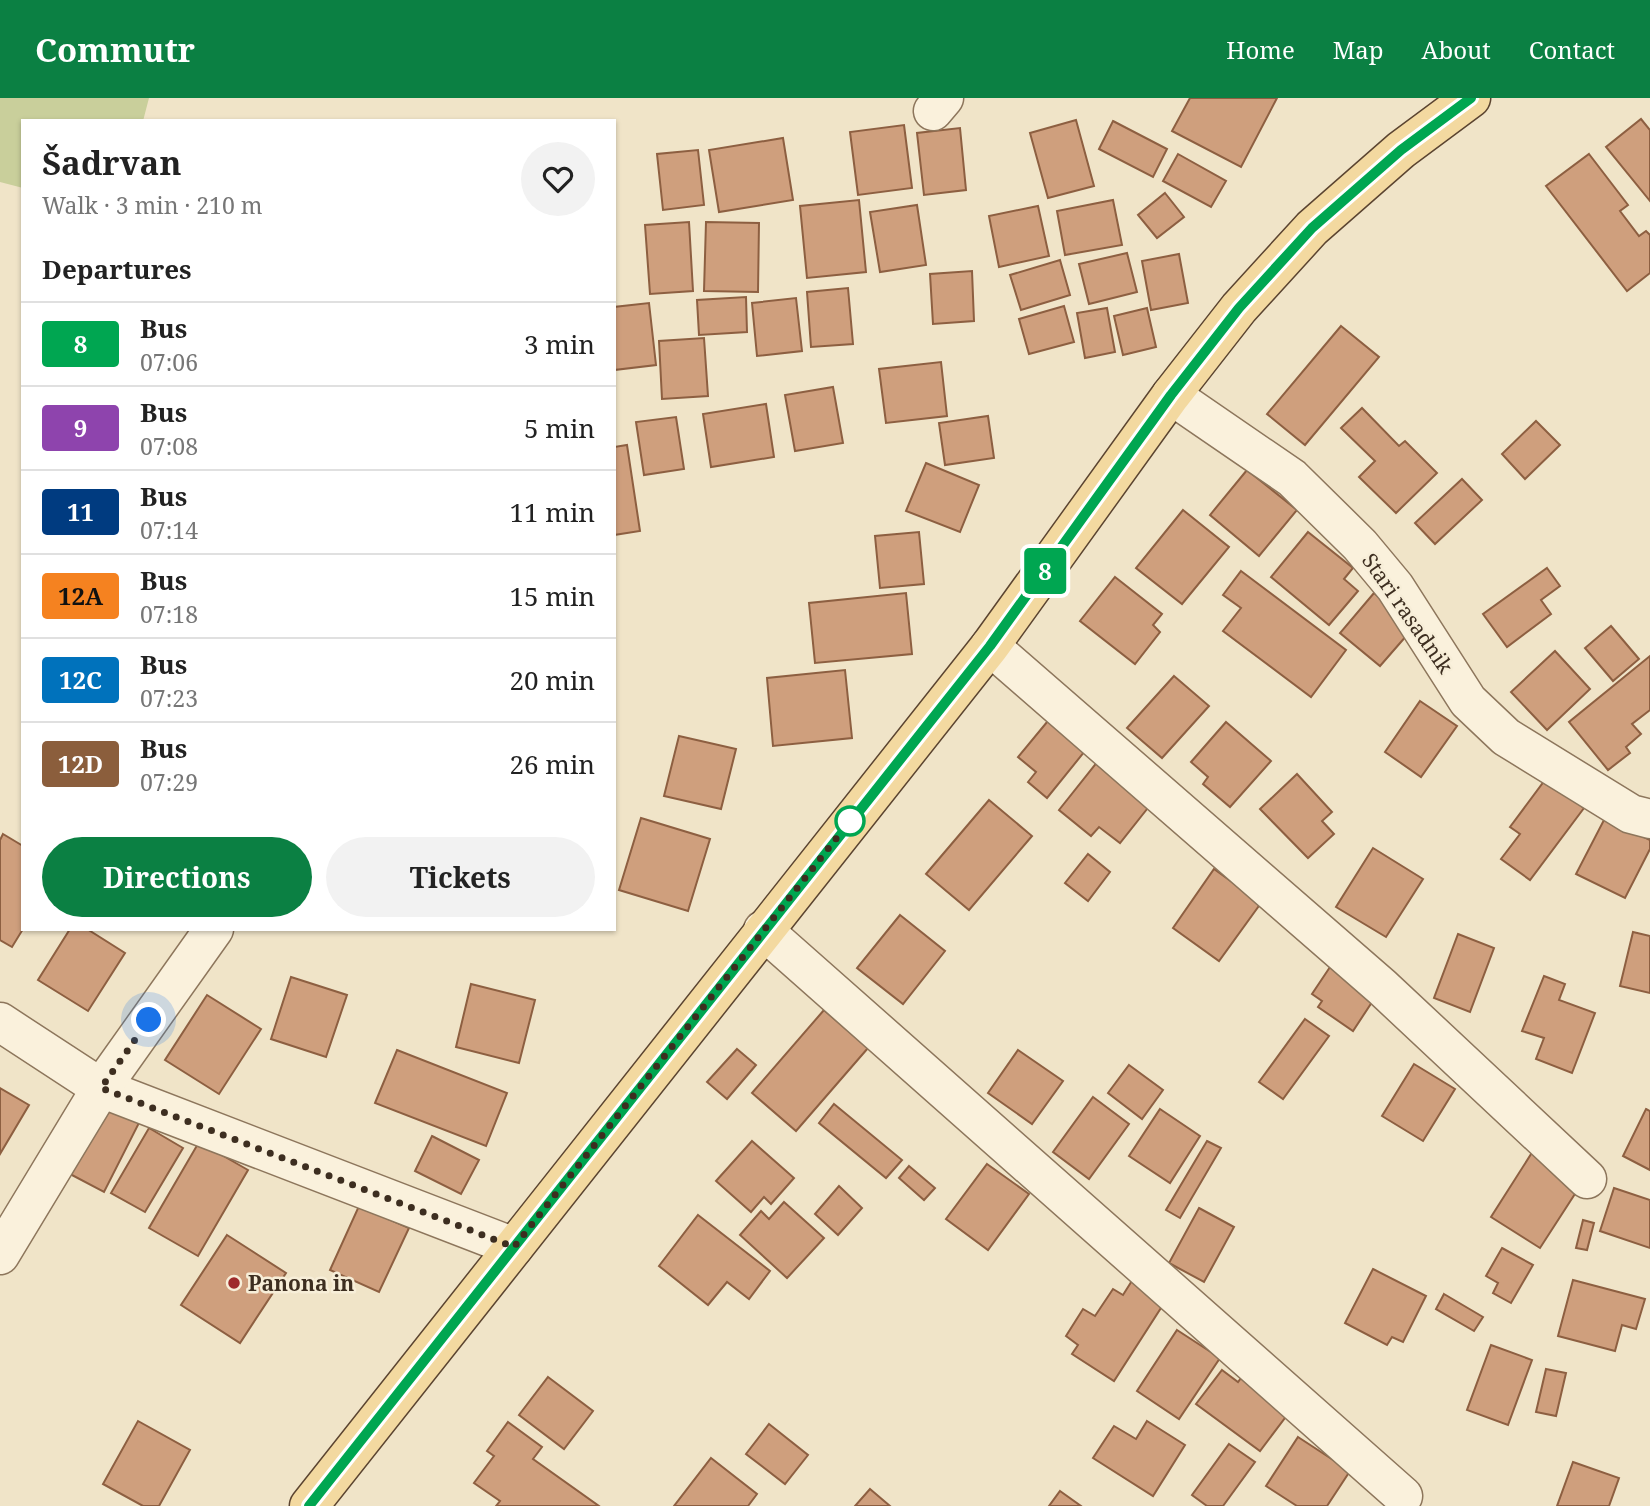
<!DOCTYPE html>
<html lang="en">
<head>
<meta charset="utf-8">
<style>
	:root { --surface:#fff; --page:#f2f2f2; --text:#222; --muted:#767676; --line:#e0e0e0; --accent:#0b8043 }
	body { margin:0; font-family:"Noto Serif",serif; background:var(--page); color:var(--text); height:100vh; display:flex; flex-direction:column; font-size:26px; white-space:nowrap }
	* { box-sizing:border-box; margin:0 }
	p { font-size:23px; color:var(--muted) }
	.icon { flex:none; width:38px; height:38px; fill:none; stroke:currentColor; stroke-width:2; stroke-linecap:round; stroke-linejoin:round }
	.map { position:relative; flex:1; overflow:hidden }
	.drawer { position:absolute; left:21px; top:21px; width:595px; height:812px; display:flex; flex-direction:column; background:var(--surface); border-radius:0px; box-shadow:0 2px 5px #0004 }
	.drawer>* { flex:none }
	.badge { padding:0 14px; border-radius:5px; font-size:24px; line-height:46px }
	.you { position:absolute; width:35px; height:35px; margin:-18px; border:5px solid #fff; border-radius:50%; background:#1a73e8; box-shadow:0 0 0 10px #1a73e833 }
	.map>.badge { position:absolute; translate:-50% -50%; box-shadow:0 0 0 4px #fff }
	h2 { padding:0 21px; font-size:26px; line-height:63px }
	.round { display:grid; place-items:center; flex:none; width:74px; height:74px; border-radius:37px; background:var(--page) }
	.head { display:flex; align-items:center; justify-content:space-between; height:119px; padding:0 21px }
	h1 { font-size:33px; font-weight:700; line-height:52px }
	.cta { display:flex; gap:14px; margin-top:auto; padding:14px 21px }
	.cta a { flex:1; height:80px; border-radius:42px; background:var(--accent); color:#fff; font-size:28px; font-weight:700; line-height:80px; text-align:center }
	.cta a+a { background:var(--page); color:var(--text) }
	ul { padding:0; list-style:none }
	li { display:flex; align-items:center; gap:21px; height:84px; padding:0 21px; border-top:2px solid var(--line) }
	li div { flex:1 }
	li b { display:block; font-size:26px }
	li em { font-style:normal }
	li .badge { min-width:77px; font-weight:700; text-align:center }
	header { display:flex; align-items:center; gap:42px; box-sizing:border-box; height:98px; padding:0 35px; background:var(--accent); color:#fff }
	header strong { font-size:33px }
	nav { display:flex; gap:38px; margin-inline-start:auto; font-size:24px }
	.map>svg:first-child { display:block }
</style>
</head>
<body>
<header>
<strong>Commutr</strong>
<nav><a>Home</a><a>Map</a><a>About</a><a>Contact</a></nav>
</header>
<div class="map">
<svg width="1650" height="1408" viewBox="0 0 1650 1408">
	<rect width="100%" height="100%" fill="#f0e4c8"/>
	<polygon fill="#c9cf9b" points="0,0 149,0 143,23 23,23 23,90 0,84"/>
	<g fill="#cf9f7d" stroke="#8d5f41" stroke-width="2">
		<polygon points="1190,0 1277,0 1241,69 1172,33"/>
		<polygon points="1641,21 1650,32 1650,103 1606,49"/>
		<polygon points="1076,22 1094,88 1048,100 1030,35"/>
		<polygon points="1113,23 1167,51 1153,79 1099,51"/>
		<polygon points="904,27 912,90 858,97 850,34"/>
		<polygon points="960,30 966,92 924,97 917,35"/>
		<polygon points="783,40 793,102 719,114 709,52"/>
		<polygon points="698,52 704,107 663,112 657,56"/>
		<polygon points="1178,56 1226,83 1211,109 1163,83"/>
		<polygon points="1589,56 1628,107 1620,113 1639,138 1646,133 1650,137 1650,175 1627,193 1546,88"/>
		<polygon points="1165,95 1184,119 1157,140 1138,117"/>
		<polygon points="859,102 866,174 807,180 800,108"/>
		<polygon points="1113,102 1122,147 1065,157 1057,113"/>
		<polygon points="917,107 926,167 880,174 870,114"/>
		<polygon points="1038,108 1049,158 999,169 989,118"/>
		<polygon points="689,124 693,193 650,196 645,127"/>
		<polygon points="706,124 759,125 758,194 704,193"/>
		<polygon points="1127,155 1137,194 1089,206 1079,166"/>
		<polygon points="1179,156 1188,205 1151,212 1142,163"/>
		<polygon points="1060,162 1070,197 1021,212 1010,177"/>
		<polygon points="972,173 974,223 933,226 930,176"/>
		<polygon points="848,190 853,246 811,249 807,194"/>
		<polygon points="746,199 747,234 699,237 697,202"/>
		<polygon points="796,200 802,253 757,258 752,205"/>
		<polygon points="649,205 656,267 614,272 614,209"/>
		<polygon points="1064,208 1074,244 1029,256 1019,221"/>
		<polygon points="1107,210 1115,254 1085,260 1077,215"/>
		<polygon points="1147,210 1156,249 1123,257 1114,218"/>
		<polygon points="1341,228 1379,259 1305,347 1267,316"/>
		<polygon points="704,240 708,298 662,301 659,243"/>
		<polygon points="941,264 947,318 886,325 879,271"/>
		<polygon points="833,289 843,345 795,353 785,297"/>
		<polygon points="766,306 774,359 711,369 703,316"/>
		<polygon points="1362,310 1399,348 1405,343 1437,375 1396,415 1359,379 1375,363 1341,330"/>
		<polygon points="988,318 994,360 945,367 939,325"/>
		<polygon points="676,319 684,371 644,377 636,324"/>
		<polygon points="1536,323 1560,347 1525,381 1502,356"/>
		<polygon points="627,347 640,433 614,437 614,349"/>
		<polygon points="926,365 979,387 960,434 906,413"/>
		<polygon points="1247,372 1297,412 1259,458 1210,417"/>
		<polygon points="1462,381 1482,402 1435,446 1415,425"/>
		<polygon points="1183,412 1229,449 1182,506 1136,470"/>
		<polygon points="919,434 924,486 880,490 875,438"/>
		<polygon points="1308,434 1353,470 1344,481 1358,493 1329,527 1271,479"/>
		<polygon points="1547,470 1560,488 1541,502 1551,516 1507,549 1483,516"/>
		<polygon points="1241,473 1346,552 1311,599 1223,533 1241,510 1223,497"/>
		<polygon points="1115,479 1162,516 1153,527 1160,534 1135,566 1080,523"/>
		<polygon points="906,495 912,556 815,565 809,505"/>
		<polygon points="1374,495 1414,529 1380,568 1340,535"/>
		<polygon points="1611,528 1639,561 1613,583 1585,550"/>
		<polygon points="1555,553 1590,591 1547,632 1511,594"/>
		<polygon points="1650,558 1650,612 1632,626 1641,636 1626,649 1630,655 1608,672 1569,624"/>
		<polygon points="845,572 852,640 773,648 767,580"/>
		<polygon points="1174,578 1209,608 1162,660 1127,630"/>
		<polygon points="1420,603 1457,628 1421,679 1385,654"/>
		<polygon points="1052,618 1089,648 1047,700 1028,684 1036,674 1018,659"/>
		<polygon points="1226,624 1271,663 1230,709 1203,686 1208,679 1191,664"/>
		<polygon points="679,638 736,651 721,711 664,698"/>
		<polygon points="1098,663 1151,706 1120,745 1099,729 1091,738 1059,712"/>
		<polygon points="1297,676 1332,714 1322,723 1334,736 1308,760 1260,711"/>
		<polygon points="1545,682 1584,710 1530,782 1501,761 1520,736 1510,729"/>
		<polygon points="989,702 1032,738 969,812 926,776"/>
		<polygon points="641,720 710,741 688,813 619,792"/>
		<polygon points="1605,720 1650,742 1650,751 1625,800 1576,776"/>
		<polygon points="3,736 23,748 23,831 12,849 0,842 0,742"/>
		<polygon points="1373,750 1423,781 1386,839 1336,809"/>
		<polygon points="1088,756 1110,774 1088,803 1065,785"/>
		<polygon points="1214,771 1261,805 1219,863 1173,830"/>
		<polygon points="900,817 945,853 903,906 857,870"/>
		<polygon points="70,831 87,831 125,855 88,913 38,882"/>
		<polygon points="1633,834 1650,838 1650,895 1620,888"/>
		<polygon points="1458,836 1494,850 1470,914 1434,900"/>
		<polygon points="1332,866 1378,895 1353,933 1318,909 1322,903 1312,896"/>
		<polygon points="1544,878 1565,886 1559,902 1595,915 1572,975 1536,961 1544,940 1522,933"/>
		<polygon points="291,879 347,897 326,959 271,941"/>
		<polygon points="471,886 535,902 519,965 456,949"/>
		<polygon points="207,897 261,931 219,996 165,962"/>
		<polygon points="824,912 868,950 796,1033 752,995"/>
		<polygon points="1305,921 1329,938 1283,1001 1259,984"/>
		<polygon points="737,951 756,967 727,1001 707,984"/>
		<polygon points="397,952 507,995 486,1048 375,1005"/>
		<polygon points="1018,952 1063,983 1032,1026 988,995"/>
		<polygon points="1414,966 1455,991 1423,1043 1382,1018"/>
		<polygon points="1129,967 1163,992 1142,1021 1108,995"/>
		<polygon points="0,990 29,1007 0,1056"/>
		<polygon points="109,999 143,1017 104,1094 70,1076"/>
		<polygon points="1093,999 1129,1026 1089,1081 1053,1054"/>
		<polygon points="834,1006 902,1062 886,1080 819,1025"/>
		<polygon points="1160,1011 1200,1038 1170,1085 1129,1058"/>
		<polygon points="1646,1011 1650,1013 1650,1072 1623,1058"/>
		<polygon points="149,1030 183,1050 145,1114 111,1095"/>
		<polygon points="432,1038 479,1062 461,1096 415,1073"/>
		<polygon points="752,1043 794,1080 771,1106 764,1099 751,1114 716,1083"/>
		<polygon points="1207,1043 1221,1050 1180,1120 1166,1112"/>
		<polygon points="199,1044 248,1072 198,1158 149,1130"/>
		<polygon points="1533,1053 1582,1085 1540,1150 1491,1119"/>
		<polygon points="987,1066 1029,1096 988,1152 946,1121"/>
		<polygon points="909,1068 935,1090 924,1102 899,1080"/>
		<polygon points="839,1088 862,1110 838,1137 815,1116"/>
		<polygon points="1614,1090 1650,1102 1650,1150 1600,1133"/>
		<polygon points="784,1104 824,1140 787,1180 740,1137 761,1113 769,1121"/>
		<polygon points="359,1108 409,1130 379,1194 330,1172"/>
		<polygon points="1199,1110 1234,1129 1204,1184 1169,1165"/>
		<polygon points="698,1117 770,1173 749,1201 727,1184 708,1207 659,1168"/>
		<polygon points="1583,1122 1594,1125 1587,1152 1576,1150"/>
		<polygon points="227,1137 286,1175 240,1245 181,1207"/>
		<polygon points="1502,1150 1533,1167 1511,1205 1493,1195 1498,1185 1486,1178"/>
		<polygon points="1373,1171 1426,1198 1403,1244 1392,1239 1387,1247 1345,1225"/>
		<polygon points="1135,1178 1168,1199 1114,1283 1072,1256 1078,1247 1066,1238 1083,1211 1095,1218 1113,1191 1123,1197"/>
		<polygon points="1573,1182 1645,1201 1636,1231 1622,1227 1615,1253 1558,1238"/>
		<polygon points="1444,1196 1483,1219 1474,1233 1436,1211"/>
		<polygon points="1177,1232 1220,1260 1179,1321 1137,1293"/>
		<polygon points="1491,1247 1532,1262 1508,1327 1467,1312"/>
		<polygon points="1546,1271 1566,1275 1556,1318 1536,1314"/>
		<polygon points="1222,1272 1238,1284 1244,1276 1291,1312 1260,1353 1196,1306"/>
		<polygon points="548,1279 593,1313 564,1351 519,1317"/>
		<polygon points="138,1323 190,1352 159,1408 143,1408 103,1386"/>
		<polygon points="1147,1323 1185,1347 1153,1398 1093,1360 1114,1328 1136,1341"/>
		<polygon points="508,1324 542,1349 533,1361 599,1408 496,1408 500,1403 474,1385 494,1358 487,1353"/>
		<polygon points="769,1326 808,1357 785,1386 746,1356"/>
		<polygon points="1298,1339 1350,1373 1327,1408 1297,1408 1266,1388"/>
		<polygon points="1229,1346 1255,1364 1223,1408 1207,1408 1192,1397"/>
		<polygon points="711,1360 757,1396 748,1408 674,1408"/>
		<polygon points="1573,1364 1619,1380 1609,1408 1557,1408"/>
		<polygon points="870,1391 890,1408 855,1408"/>
		<polygon points="1060,1393 1081,1408 1049,1408"/>
	</g>
	<g fill="none" stroke-linecap="round" stroke-linejoin="round">
		<defs>
			<g id="minor">
				<polyline points="933,13 944,0"/>
				<polyline points="1171,297 1292,380 1360,447 1395,489 1468,603 1506,639 1631,716 1650,721"/>
				<polyline points="990,548 1382,889 1587,1081"/>
				<polyline points="763,832 1403,1398"/>
				<polyline points="0,924 101,990 514,1149"/>
				<polyline points="0,1157 101,990 214,831"/>
			</g>
			<polyline id="major" points="309,1408 990,548 1171,297 1239,210 1312,130 1401,52 1471,0"/>
		</defs>
		<use href="#minor" stroke="#8d765c" stroke-width="41"/>
		<use href="#major" stroke="#5b4430" stroke-width="41"/>
		<use href="#minor" stroke="#faf1dc" stroke-width="38"/>
		<use href="#major" stroke="#f3d9a0" stroke-width="38"/>
	</g>
	<g fill="none" stroke-linecap="round" stroke-linejoin="round">
		<defs>
			<polyline id="line" points="309,1408 990,548 1171,297 1239,210 1312,130 1401,52 1471,0"/>
		</defs>
		<use href="#line" stroke="#fff" stroke-width="16"/>
		<use href="#line" stroke="#00a651" stroke-width="10"/>
		<polyline stroke="#3d2e20" stroke-width="7" stroke-dasharray="0 12.6" points="149,922 101,990 514,1149 850,723"/>
	</g>
	<circle fill="#fff" stroke="#00a651" stroke-width="3.5" cx="850" cy="723" r="14"/>
	<circle fill="#9e2a2b" stroke="#f7eed8" stroke-width="2.5" cx="234" cy="1185" r="7"/>
	<g text-anchor="middle" dominant-baseline="central" stroke-width="5" stroke-linejoin="round" paint-order="stroke">
		<g font-size="21" fill="#3d2e20" stroke="#f7eed8">
			<text transform="translate(1408 515) rotate(55)">Stari rasadnik</text>
		</g>
		<g font-size="21" font-weight="bold" fill="#3d2e20" stroke="#f7eed8" text-anchor="start">
			<text x="248" y="1185">Panona in</text>
		</g>
	</g>
</svg>
<div class="you" style="left:149px;top:922px"></div>
<b class="badge" style="left:1045px;top:473px;background:#00a651;color:#fff">8</b>
<section class="drawer">
<div class="head"><div><h1>Šadrvan</h1><p>Walk · 3 min · 210 m</p></div><a class="round"><svg class="icon" aria-label="heart" viewBox="0 0 24 24"><path d="M12 20l-8-8c-3-5 5-10 8-4 3-6 11-1 8 4z"/></svg></a></div>
<h2>Departures</h2>
<ul>
<li><span class="badge" style="background:#00a651;color:#fff">8</span><div><b>Bus</b><p>07:06</p></div><em>3 min</em></li>
<li><span class="badge" style="background:#8e44ad;color:#fff">9</span><div><b>Bus</b><p>07:08</p></div><em>5 min</em></li>
<li><span class="badge" style="background:#003b80;color:#fff">11</span><div><b>Bus</b><p>07:14</p></div><em>11 min</em></li>
<li><span class="badge" style="background:#f58220;color:#111">12A</span><div><b>Bus</b><p>07:18</p></div><em>15 min</em></li>
<li><span class="badge" style="background:#0072bc;color:#fff">12C</span><div><b>Bus</b><p>07:23</p></div><em>20 min</em></li>
<li><span class="badge" style="background:#8b5e3c;color:#fff">12D</span><div><b>Bus</b><p>07:29</p></div><em>26 min</em></li>
</ul>
<div class="cta"><a>Directions</a><a>Tickets</a></div>
</section>
</div>
</body>
</html>
